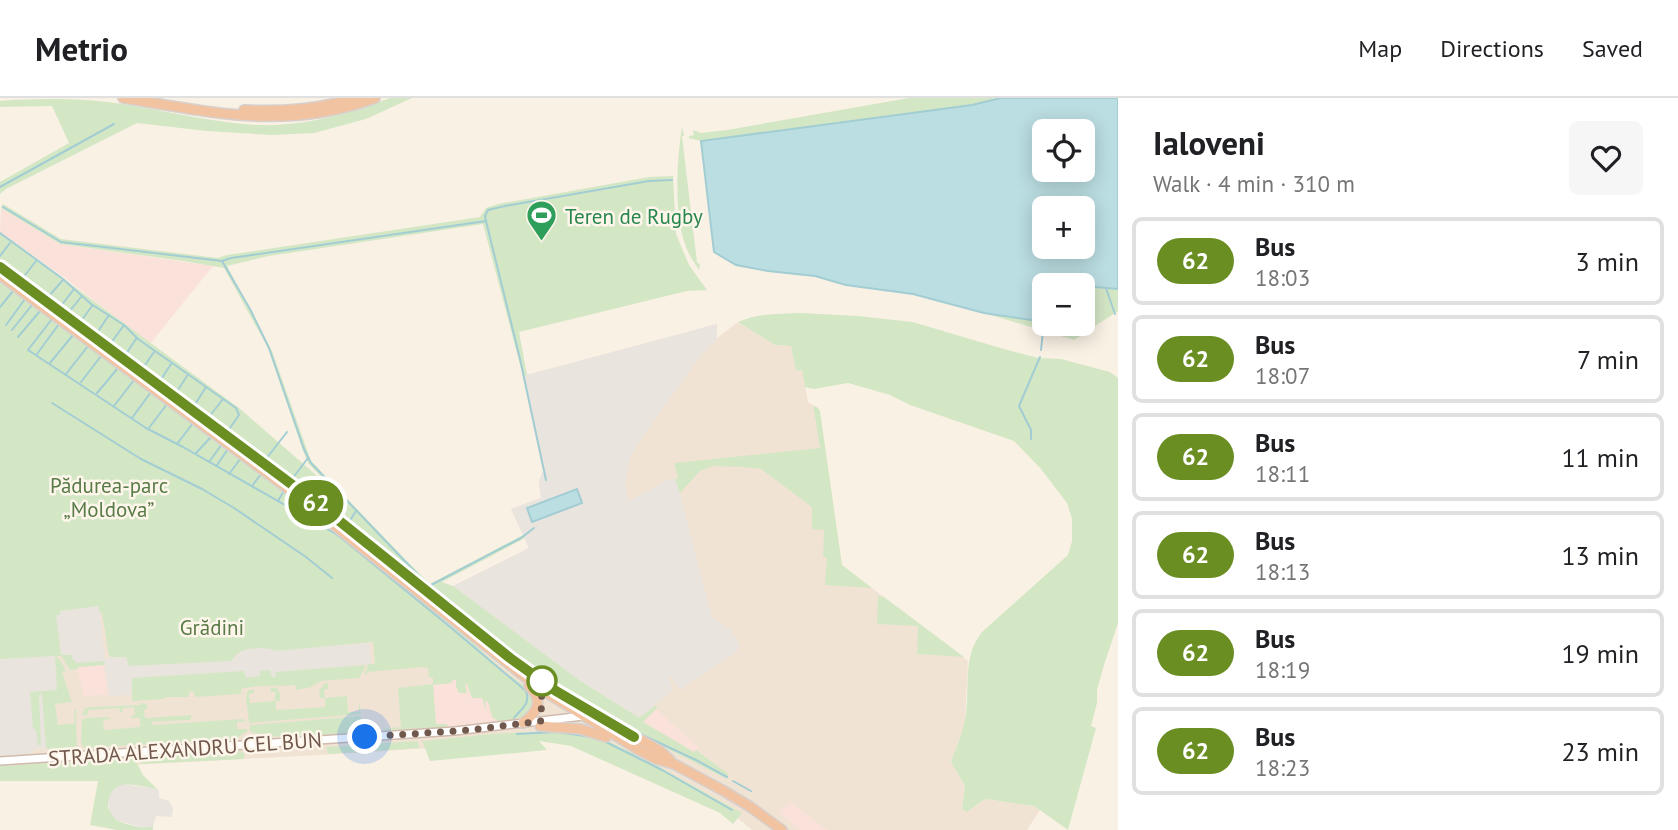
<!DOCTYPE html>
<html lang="en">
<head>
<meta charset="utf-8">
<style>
	:root { --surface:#fff; --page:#f6f6f6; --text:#202124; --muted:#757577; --line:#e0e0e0 }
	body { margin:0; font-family:"PT Sans",sans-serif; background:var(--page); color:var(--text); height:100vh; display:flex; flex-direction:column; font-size:26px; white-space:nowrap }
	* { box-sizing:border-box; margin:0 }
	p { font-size:23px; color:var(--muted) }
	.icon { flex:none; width:38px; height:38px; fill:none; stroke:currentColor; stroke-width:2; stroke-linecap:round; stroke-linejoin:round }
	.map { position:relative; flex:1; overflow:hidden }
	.details { display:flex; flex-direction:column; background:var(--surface); width:560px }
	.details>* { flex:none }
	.badge { padding:0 14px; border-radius:23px; font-size:24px; line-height:46px }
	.fabs { position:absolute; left:1032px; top:21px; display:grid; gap:14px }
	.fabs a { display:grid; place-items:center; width:63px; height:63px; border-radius:10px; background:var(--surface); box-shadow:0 4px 18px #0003; font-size:35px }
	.you { position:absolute; width:35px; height:35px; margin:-18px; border:5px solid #fff; border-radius:50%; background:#1a73e8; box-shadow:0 0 0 10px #1a73e833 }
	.map>.badge { position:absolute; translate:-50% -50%; box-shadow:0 0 0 4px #fff }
	.round { display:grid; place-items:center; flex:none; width:74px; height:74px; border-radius:10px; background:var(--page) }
	.summary { display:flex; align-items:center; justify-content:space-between; height:119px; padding:0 35px }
	h1 { font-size:33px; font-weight:800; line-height:52px }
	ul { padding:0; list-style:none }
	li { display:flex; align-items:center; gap:21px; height:88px; margin:0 14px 10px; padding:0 21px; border:4px solid var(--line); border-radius:10px }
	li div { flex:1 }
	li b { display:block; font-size:26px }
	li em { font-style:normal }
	li .badge { min-width:77px; font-weight:700; text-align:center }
	header { display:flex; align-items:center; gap:42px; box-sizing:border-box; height:98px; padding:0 35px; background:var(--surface); border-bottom:2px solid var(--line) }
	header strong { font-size:33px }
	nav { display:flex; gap:38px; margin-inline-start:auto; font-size:24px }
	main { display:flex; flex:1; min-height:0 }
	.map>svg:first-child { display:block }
</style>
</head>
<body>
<header>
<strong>Metrio</strong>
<nav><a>Map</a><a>Directions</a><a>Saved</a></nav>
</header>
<main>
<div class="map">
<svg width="1118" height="732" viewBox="0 0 1118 732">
	<rect width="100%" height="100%" fill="#faf1e5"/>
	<polygon fill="#f1e3d4" points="0,155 361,433 439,495 529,450 511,411 541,400 539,383 543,373 523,278 717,226 717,240 738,224 775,247 791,248 796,273 802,272 808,304 813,307 822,359 835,462 968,563 965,625 951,664 965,688 962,711 967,714 985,701 1034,708 1040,712 1027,732 752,732 728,712 565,640 373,654 0,674"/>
	<g fill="#fae2da">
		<polygon points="1,110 60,146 213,168 150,246 65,180 0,134"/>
		<polygon points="104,567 108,596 84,599 77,569"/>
		<polygon points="452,582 466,582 488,603 492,619 498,623 447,629 447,626 436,627 433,586 452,585"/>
		<polygon points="656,611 698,649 694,654 642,623"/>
		<polygon points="791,704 827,732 800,732 779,715"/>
	</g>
	<g fill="#eae4df">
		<polygon points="717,226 717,241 698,261 637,347 629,363 625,386 629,403 670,381 673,380 676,382 712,519 724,527 725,531 729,529 740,548 735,555 721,564 722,566 718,566 694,583 692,582 682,592 675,586 672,579 669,580 673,592 642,618 639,619 579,582 453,488 529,450 511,411 541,400 539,383 543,373 523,278"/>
		<polygon points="99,508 105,562 112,559 126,559 130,568 231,563 243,552 265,550 272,550 277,553 369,545 371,566 276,574 276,579 271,580 270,573 260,578 245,580 245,573 132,580 131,597 109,598 104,565 76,565 73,562 61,558 56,517 59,513"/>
		<polygon points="55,558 57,592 55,606 58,627 51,651 47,650 35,651 29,656 0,658 0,561"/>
		<polygon points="124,686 157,691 159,693 159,700 169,703 173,711 172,719 156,718 153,728 149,730 137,728 116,722 109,713 108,701 112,692 119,687"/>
	</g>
	<g fill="#d4e7c5">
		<path d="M 390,0 L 412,0 L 366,21 L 314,35 L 272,37 L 206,33 L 137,25 L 6,91 L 0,96 L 0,84 L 69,45 L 52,8 L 0,9 L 0,3 C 42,0 87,0 128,7 C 175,14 229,29 276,27 C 315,25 354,14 390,0 Z"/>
		<polygon points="909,0 1001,0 972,7 701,43 689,40 689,38 694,37 693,32 701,35 727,32"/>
		<path d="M 682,29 L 684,38 L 682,38 L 697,164 L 700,167 L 699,172 C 693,163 687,154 684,143 C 674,114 677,59 682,29 Z"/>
		<polygon points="673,78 676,136 689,167 707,192 687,193 519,234 527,277 523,278 483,126 269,158 227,168 272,253 311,363 404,460 430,486 523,437 525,440 442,484 453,488 579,582 638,619 642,618 656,607 657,610 643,624 694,654 696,652 727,675 728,677 727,681 634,634 579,602 523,563 349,424 18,177 0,161 0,134 239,310 323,383 324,382 308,365 303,353 268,250 224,170 183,163 60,146 1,110 3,106 61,141 218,160 227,157 480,119 486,110 498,106 649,79"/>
		<path d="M 0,182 C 124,273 250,362 370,459 C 397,481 426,502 452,525 C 470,540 485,558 503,572 C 512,580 530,588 533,601 C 537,620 511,622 498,623 L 492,619 L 488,603 L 485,604 L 487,615 L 482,600 L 472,600 L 467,586 L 465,586 L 467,595 L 459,595 L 456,588 L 456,582 L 453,582 L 452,585 L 433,587 L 436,626 L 447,626 L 447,629 L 383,632 L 382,631 L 401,629 L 398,590 L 433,586 L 433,580 L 429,580 L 428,570 L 422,569 L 368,574 L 364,578 L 368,566 L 375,566 L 373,544 L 276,553 C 269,549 247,549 240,554 C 236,556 234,560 231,563 L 129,568 L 126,559 L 112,559 L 109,558 L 102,515 L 100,515 L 98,508 L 60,513 L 60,517 L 56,517 L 61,557 L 72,557 L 73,562 L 75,562 L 76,565 L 105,563 L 104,567 L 78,569 L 78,571 L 70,572 L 61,558 L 56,558 L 61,563 L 66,573 L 62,574 L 72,604 L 55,606 L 58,627 L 75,625 L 74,612 L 76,612 L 77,651 L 51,651 L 46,650 L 42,596 L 39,597 L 41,645 L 41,647 L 38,647 L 36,632 L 33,631 L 30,594 L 57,592 L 55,558 L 0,561 Z"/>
		<polygon points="1095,189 1118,191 1118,213 1074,242 984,215 1045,224 1045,226 1083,226 1083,191"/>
		<path d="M 800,215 L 858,218 L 913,224 L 1007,252 L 1039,260 L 1061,261 L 1110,274 L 1118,280 L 1118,525 L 1104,567 L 1097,592 L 1097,605 L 1091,628 L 1096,630 L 1068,732 L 1034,708 L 985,701 L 967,714 L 962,711 L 965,688 L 951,664 C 955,652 961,639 964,626 C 972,595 960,561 982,534 L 1068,457 L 1072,443 L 1072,421 L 1067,405 L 1041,371 L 1014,343 L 910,307 L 890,297 L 848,285 L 814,291 L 805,289 L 802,272 L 796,273 L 791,248 L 775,247 L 738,224 C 758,215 778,216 800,215 Z"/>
		<polygon points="813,307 818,310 820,313 842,467 872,490 825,487 827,460 823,459 824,432 812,431 812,409 761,371 743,369 712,368 700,373 680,395 675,381 678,380 674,365 820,350"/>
		<polygon points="878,498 884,499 964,559 917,556 918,528 877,526"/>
		<path d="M 365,567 L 365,570 L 359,580 L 322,583 L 313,587 L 312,589 L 296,592 L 295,587 C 277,589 259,586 241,591 L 241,596 L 195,599 L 193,593 L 189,594 L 189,599 L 166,599 L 164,601 L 132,603 L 132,580 L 244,573 L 246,580 L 260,578 L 259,573 L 270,572 L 272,579 L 276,579 L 275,574 Z"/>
		<polygon points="325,585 328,585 328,591 324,592 325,600 347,598 348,614 359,614 359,606 360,606 361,616 249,625 246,599 248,592 254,592 254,595 249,596 250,605 275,603 275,594 271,594 270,589 277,590 280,595 280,603 276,603 276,612 325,609 325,600 320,600 319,593"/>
		<polygon points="143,605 147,606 147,611 144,612 145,620 192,617 190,622 152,624 152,627 242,621 247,624 237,624 237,631 247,631 248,633 235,641 83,650 81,642 82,623 85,620 109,619 110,621 103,622 104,632 140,629 140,620 131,620 132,617 135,617 134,609 123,610 122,614 120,614 119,610 88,612 87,617 82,617 84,611 91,609 140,607"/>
		<polygon points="361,618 362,635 265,639 250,633 250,627"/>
		<polygon points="548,633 579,635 606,642 658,668 742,715 733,726 720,715 571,648 539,643 547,652 430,663 422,643 491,636"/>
		<polygon points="417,643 420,650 328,656 326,649"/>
		<polygon points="240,653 244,655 244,661 141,666 140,659 145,658"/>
		<path d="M 132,660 L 135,661 L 143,677 L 157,691 C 134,687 109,677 108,710 L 116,722 C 127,726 142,732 153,728 L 153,732 L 117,732 L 90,727 L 98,683 L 0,683 L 0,668 Z"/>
	</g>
	<g fill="#bbdee2" stroke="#a2cdd3" stroke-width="2" fill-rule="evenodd">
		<path d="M 1001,0 L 1118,0 L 1118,191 L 1095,189 L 1083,191 L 1083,187 L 1045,187 L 1045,224 L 984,215 L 913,196 L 846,187 L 815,178 L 768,173 L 736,167 L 714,154 L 701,43 L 972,7 ZM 1083,33 L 1083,72 L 1045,72 L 1045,33 ZM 1083,110 L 1083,149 L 1045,149 L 1045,110 Z"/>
		<polygon points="577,391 582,405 532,424 527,410"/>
	</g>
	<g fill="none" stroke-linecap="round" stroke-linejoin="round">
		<g stroke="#a2cdd3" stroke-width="2">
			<polyline points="0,89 114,26"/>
			<polyline points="3,109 61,144 222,163 231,160 486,123 520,261 546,382"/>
			<polyline points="486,123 485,118 488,112 505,108 649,83 672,82"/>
			<polyline points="0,135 63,181 91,206 124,227 138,241 236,310 239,317 228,333"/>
			<polyline points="0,158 10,145"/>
			<polyline points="222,163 250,211 269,250 304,351 311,365 420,479 543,578"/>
			<polyline points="22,181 36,163"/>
			<polyline points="1106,190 1115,216"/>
			<polyline points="48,199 63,182"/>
			<polyline points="61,208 74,191"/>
			<polyline points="0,209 13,193"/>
			<polyline points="69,214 81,199"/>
			<path d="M 52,221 L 28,252 L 146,330 L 183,349 L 336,436 L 345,443 L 449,528 L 526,593 C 531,606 521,611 514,620"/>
			<polyline points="81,223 92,208"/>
			<polyline points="6,227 25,201"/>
			<polyline points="12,232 32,207"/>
			<polyline points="97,235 109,217"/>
			<polyline points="18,239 40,213"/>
			<polyline points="111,245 124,227"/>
			<polyline points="1041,252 1044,224"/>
			<polyline points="37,256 59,226"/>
			<polyline points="126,256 136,241"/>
			<polyline points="50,265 73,237"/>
			<polyline points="143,270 154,254"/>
			<polyline points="66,276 88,248"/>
			<polyline points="160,283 171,266"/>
			<polyline points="81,284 101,258"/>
			<polyline points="97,295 118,270"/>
			<polyline points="176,295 187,278"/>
			<polyline points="52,305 141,361 202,391 234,410 306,459 332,480"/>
			<polyline points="114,308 134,282"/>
			<polyline points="194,308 206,289"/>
			<polyline points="209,319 223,301"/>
			<polyline points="132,320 151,294"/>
			<polyline points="149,330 167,306"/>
			<polyline points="1031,341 1031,332 1019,308 1040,259"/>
			<polyline points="177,346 193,325"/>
			<polyline points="196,355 211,339"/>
			<polyline points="266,361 287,334"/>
			<polyline points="209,364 222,346"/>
			<polyline points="217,367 228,351"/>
			<polyline points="229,376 241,360"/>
			<polyline points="292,381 308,360"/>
			<polyline points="252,388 261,376"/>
			<polyline points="278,403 284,393"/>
			<polyline points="324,405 335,393"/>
			<polyline points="349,424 356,413"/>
			<polyline points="431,487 521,440 534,430"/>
			<polyline points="547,581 575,599"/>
			<polyline points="624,627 632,632"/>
			<polyline points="636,634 696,662 727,679"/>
			<polyline points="517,636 556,634 592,639"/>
			<polyline points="604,643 662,672 732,712"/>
			<polyline points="733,683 751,693"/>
		</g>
		<defs>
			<polyline id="secondary" points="0,663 455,633 583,618"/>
			<g id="trunk">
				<path d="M 123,0 C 213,14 285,33 375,0"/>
				<path d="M 244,12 C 282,14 320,11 356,0"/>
				<polyline points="0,169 288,384 355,436"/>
				<polyline points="0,177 286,389 539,590 637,651 656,661 674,666 724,693 749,708 782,732"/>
				<polyline points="421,489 510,560 556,593 660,653 670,662"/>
				<path d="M 523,625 C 538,614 544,602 529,588"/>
				<polyline points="540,628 580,631 606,639"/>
			</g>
		</defs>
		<use href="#secondary" stroke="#d0bbad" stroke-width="10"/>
		<use href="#trunk" stroke="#d7d0cd" stroke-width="12"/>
		<use href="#secondary" stroke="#fff" stroke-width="7"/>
		<use href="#trunk" stroke="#f2c3a1" stroke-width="9"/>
	</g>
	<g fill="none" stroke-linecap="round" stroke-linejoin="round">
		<defs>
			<polyline id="line" points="0,169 322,409 510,560 556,593 634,639"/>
		</defs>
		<use href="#line" stroke="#fff" stroke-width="16"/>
		<use href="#line" stroke="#6b8e23" stroke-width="10"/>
		<polyline stroke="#71584c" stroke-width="7" stroke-dasharray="0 12.6" points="365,639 470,632 541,623 542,583"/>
	</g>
	<defs>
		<symbol id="stadium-pin" viewBox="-11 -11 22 30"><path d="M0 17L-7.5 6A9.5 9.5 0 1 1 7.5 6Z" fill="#2e9e5b" stroke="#fef6eb"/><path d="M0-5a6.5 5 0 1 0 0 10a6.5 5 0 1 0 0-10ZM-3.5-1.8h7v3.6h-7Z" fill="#fff"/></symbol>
	</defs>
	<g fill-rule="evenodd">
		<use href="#stadium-pin" x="524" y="100" width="35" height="47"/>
	</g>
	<circle fill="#fff" stroke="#6b8e23" stroke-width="3.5" cx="542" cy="583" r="14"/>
	<g text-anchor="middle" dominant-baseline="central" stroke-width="5" stroke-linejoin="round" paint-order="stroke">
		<g font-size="21" fill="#27864d" stroke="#fef6eb" text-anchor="start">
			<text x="565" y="118">Teren de Rugby</text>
		</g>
		<g font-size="21" fill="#597b48" stroke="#fef6eb">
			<text x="109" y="387">Pădurea-parc<tspan x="109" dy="24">„Moldova”</tspan></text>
			<text x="212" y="529">Grădini</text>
		</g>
		<g font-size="21" fill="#71584c" stroke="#fef6eb">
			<text transform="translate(185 651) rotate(-4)">STRADA ALEXANDRU CEL BUN</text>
		</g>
	</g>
</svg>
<div class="fabs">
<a><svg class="icon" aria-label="locate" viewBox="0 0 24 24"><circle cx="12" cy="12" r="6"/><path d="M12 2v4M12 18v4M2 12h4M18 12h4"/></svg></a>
<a>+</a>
<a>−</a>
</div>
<div class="you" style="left:365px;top:639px"></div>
<b class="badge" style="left:316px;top:405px;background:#6b8e23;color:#fff">62</b>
</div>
<section class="details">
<div class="summary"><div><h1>Ialoveni</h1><p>Walk · 4 min · 310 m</p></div><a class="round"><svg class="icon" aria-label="heart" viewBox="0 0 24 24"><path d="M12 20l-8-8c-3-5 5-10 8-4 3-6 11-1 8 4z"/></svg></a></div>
<ul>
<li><span class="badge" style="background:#6b8e23;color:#fff">62</span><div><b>Bus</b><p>18:03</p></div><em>3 min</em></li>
<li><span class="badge" style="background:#6b8e23;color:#fff">62</span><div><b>Bus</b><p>18:07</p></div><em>7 min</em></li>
<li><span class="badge" style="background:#6b8e23;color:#fff">62</span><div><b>Bus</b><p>18:11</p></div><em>11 min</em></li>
<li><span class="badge" style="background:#6b8e23;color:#fff">62</span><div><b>Bus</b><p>18:13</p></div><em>13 min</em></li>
<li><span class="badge" style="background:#6b8e23;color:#fff">62</span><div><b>Bus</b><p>18:19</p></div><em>19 min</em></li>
<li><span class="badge" style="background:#6b8e23;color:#fff">62</span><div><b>Bus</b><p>18:23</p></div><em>23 min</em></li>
</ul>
</section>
</main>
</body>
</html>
